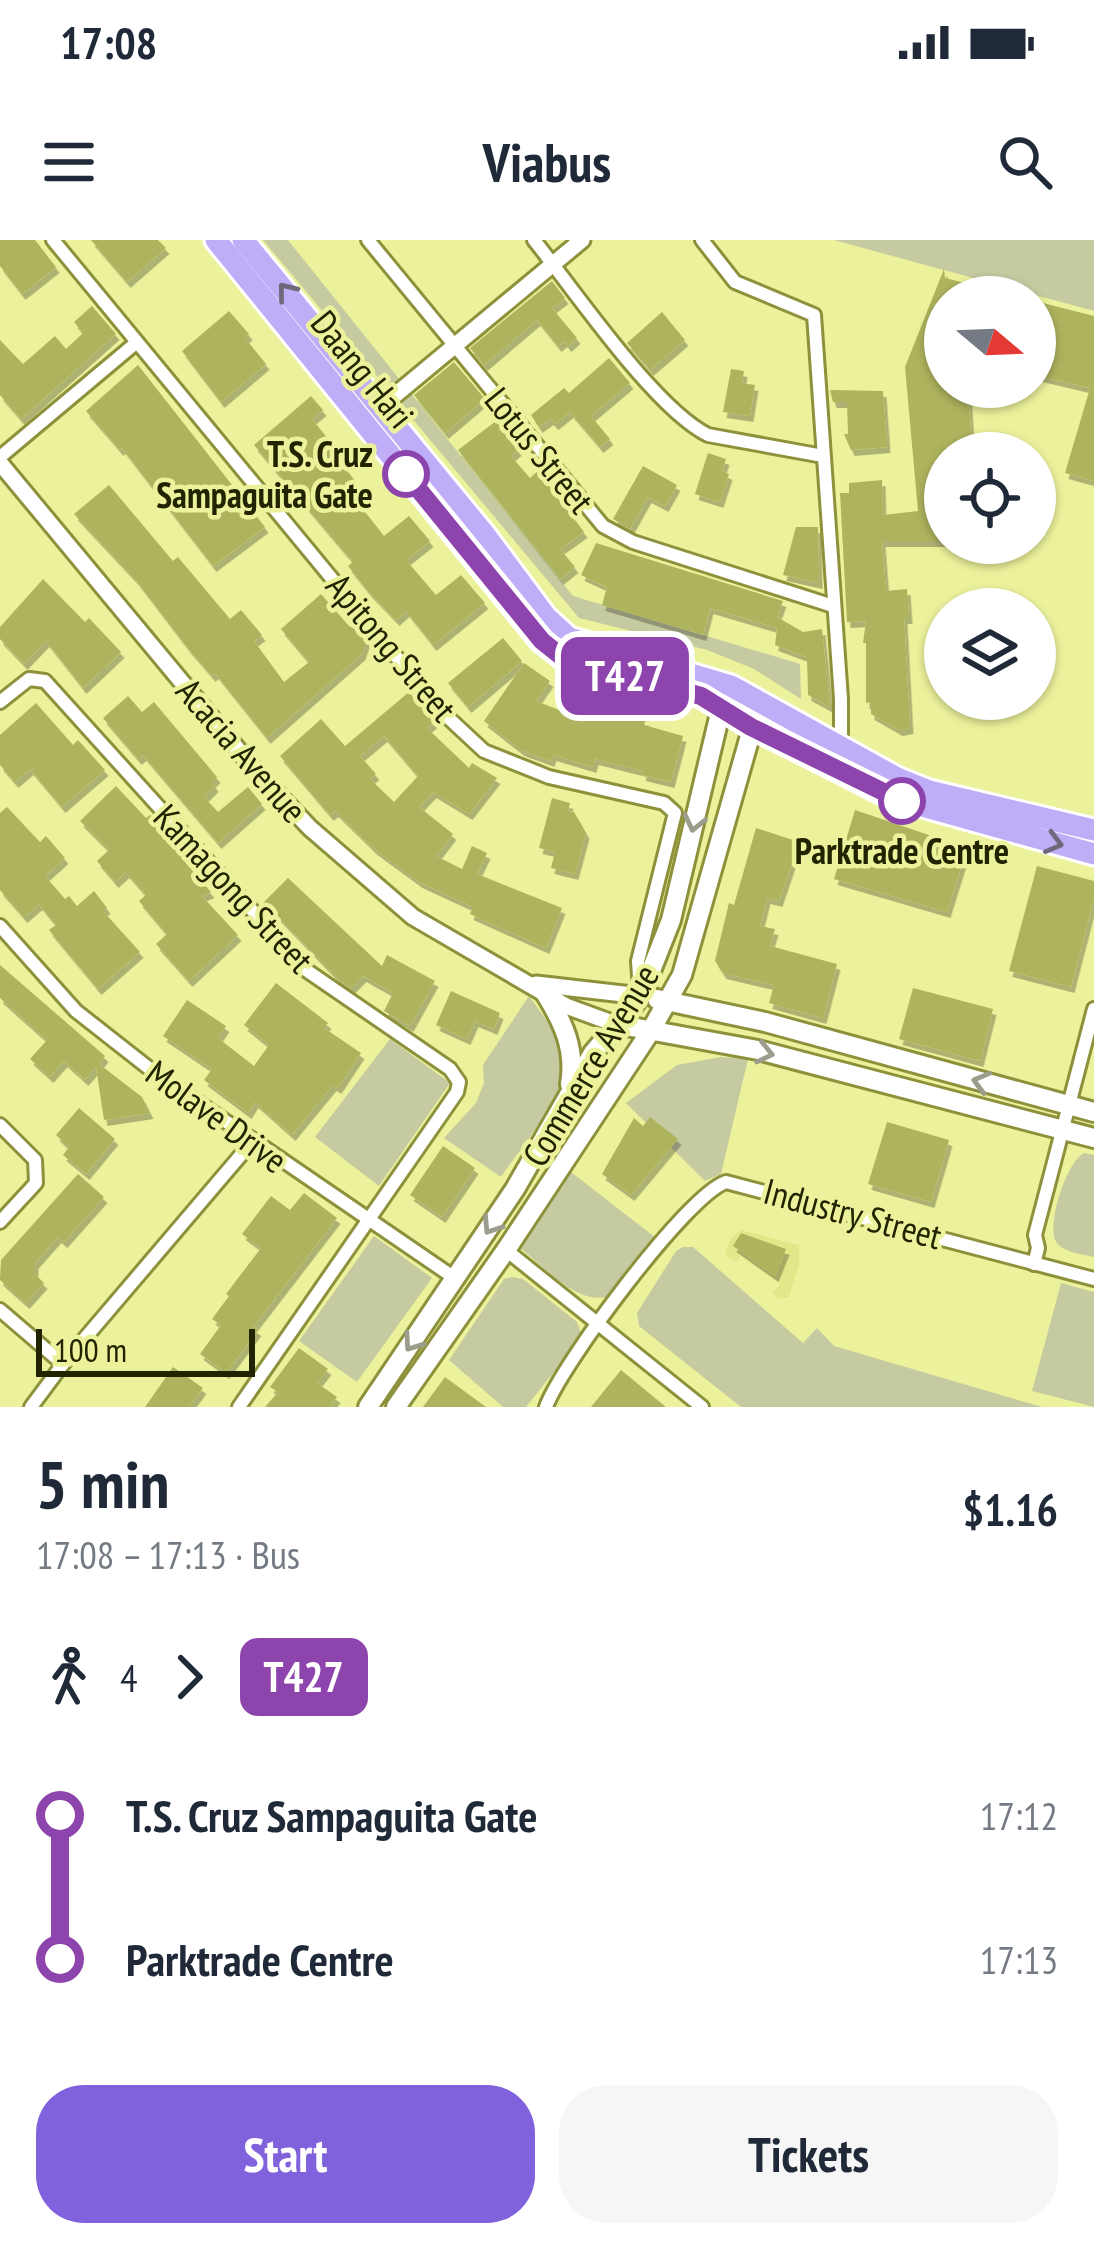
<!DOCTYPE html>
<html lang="en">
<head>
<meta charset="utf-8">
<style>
	:root { --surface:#fff; --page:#f6f6f7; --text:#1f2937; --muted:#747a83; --accent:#8162dd }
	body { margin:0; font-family:"PT Sans Narrow",sans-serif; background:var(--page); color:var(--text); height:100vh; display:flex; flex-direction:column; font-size:45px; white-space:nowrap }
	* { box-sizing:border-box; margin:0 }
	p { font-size:39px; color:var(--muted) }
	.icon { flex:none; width:66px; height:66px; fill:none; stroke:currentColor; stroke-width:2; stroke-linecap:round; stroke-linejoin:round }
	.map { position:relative; height:1167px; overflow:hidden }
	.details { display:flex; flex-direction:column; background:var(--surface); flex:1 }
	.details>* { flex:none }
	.badge { padding:0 24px; border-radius:18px; font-size:42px; line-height:78px }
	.needle { width:78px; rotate:109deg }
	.controls { position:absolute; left:924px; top:36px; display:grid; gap:24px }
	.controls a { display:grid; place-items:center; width:132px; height:132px; border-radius:50%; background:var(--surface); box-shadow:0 3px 9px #0004; font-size:60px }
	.scale { position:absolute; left:36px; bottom:30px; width:219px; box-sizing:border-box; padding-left:12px; border:6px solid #222300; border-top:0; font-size:33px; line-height:42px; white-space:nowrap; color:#222300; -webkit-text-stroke:9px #ecf29b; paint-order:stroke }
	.map>.badge { position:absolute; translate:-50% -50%; box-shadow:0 0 0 6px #fff }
	.legs { display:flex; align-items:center; gap:18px; height:132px; padding:0 36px; font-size:39px }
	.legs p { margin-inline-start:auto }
	.headline { display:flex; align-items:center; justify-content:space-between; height:204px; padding:0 36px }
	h1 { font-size:66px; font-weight:800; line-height:90px }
	.action { display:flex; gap:24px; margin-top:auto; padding:24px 36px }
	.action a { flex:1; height:138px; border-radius:48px; background:var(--accent); color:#fff; font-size:48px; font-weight:800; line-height:138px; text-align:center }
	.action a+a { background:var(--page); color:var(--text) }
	ul { padding:0 36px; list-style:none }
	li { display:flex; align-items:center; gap:42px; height:144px; font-size:45px }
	li i { display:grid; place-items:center; width:18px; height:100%; margin:0 15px; background:currentColor }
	li i::after { content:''; width:30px; height:30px; margin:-15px; border:9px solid; border-radius:50%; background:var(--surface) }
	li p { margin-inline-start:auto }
	li:first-child i { background:linear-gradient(#0000 50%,currentColor 0) }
	li:last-child i { background:linear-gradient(currentColor 50%,#0000 0) }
	.status { display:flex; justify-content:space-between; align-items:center; height:84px; padding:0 60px; background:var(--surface); direction:ltr }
	.status svg { height:33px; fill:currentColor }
	header { display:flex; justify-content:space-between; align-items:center; height:156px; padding:0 36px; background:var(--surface); font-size:54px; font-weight:800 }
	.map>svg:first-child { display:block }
</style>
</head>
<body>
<div class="status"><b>17:08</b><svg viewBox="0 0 49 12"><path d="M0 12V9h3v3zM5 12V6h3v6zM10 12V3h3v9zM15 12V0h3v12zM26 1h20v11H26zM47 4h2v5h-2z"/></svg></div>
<header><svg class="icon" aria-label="menu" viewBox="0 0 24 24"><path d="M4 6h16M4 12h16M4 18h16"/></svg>Viabus<svg class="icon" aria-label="search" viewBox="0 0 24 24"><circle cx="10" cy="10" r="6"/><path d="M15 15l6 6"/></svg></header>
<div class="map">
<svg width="1094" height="1167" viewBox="0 0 1094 1167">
	<defs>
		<filter id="shadow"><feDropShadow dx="3.5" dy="6" stdDeviation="0" flood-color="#0004"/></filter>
	</defs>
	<rect width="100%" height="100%" fill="#ecf29b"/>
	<polygon fill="#e2e889" points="741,990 799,1005 799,1025 789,1057 778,1059 773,1053 780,1044 741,1016 736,1022 727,1016 725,1012 731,998"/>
	<g fill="#c6caa0">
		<polygon points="263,0 288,0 573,356 800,424 801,459 754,429 707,410 579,378"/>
		<polygon points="834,0 1094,0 1094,71"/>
		<path d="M 529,756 C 543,775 562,799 565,823 C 568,854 518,911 501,937 L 444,898 L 476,863 L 484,843 L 483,825 Z"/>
		<polygon points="390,799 450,843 379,946 315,897"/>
		<polygon points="721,817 748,819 721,934 705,941 626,863 677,825"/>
		<path d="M 1084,913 L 1094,915 L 1094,1017 C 1083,1014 1064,1013 1057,1003 C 1045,986 1067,921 1084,913 Z"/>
		<path d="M 571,932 L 656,998 L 615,1054 C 581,1071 545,1027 520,1008 Z"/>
		<polygon points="374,996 432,1038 357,1142 299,1101"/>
		<polygon points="683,1007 693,1007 803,1103 817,1088 834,1106 1042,1167 741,1167 639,1086 637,1073 676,1011"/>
		<polygon points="512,1037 523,1039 577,1082 582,1097 526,1167 503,1167 449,1120 504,1039"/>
		<polygon points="1061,1043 1094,1052 1094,1167 1032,1151"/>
	</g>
	<g fill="#aeb35d" fill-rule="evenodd" filter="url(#shadow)">
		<polygon points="0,0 35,0 56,27 22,54 0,26"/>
		<polygon points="91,0 158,0 166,8 127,42"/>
		<polygon points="944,29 945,38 1005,53 1004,57 945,57 945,147 968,147 972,213 945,213 945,301 882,301 886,351 907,349 909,378 904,378 910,488 899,490 871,474 871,462 866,463 866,403 863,403 866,381 847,382 840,253 849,253 849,243 882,240 883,275 918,271 905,127"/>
		<polygon points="552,41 565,58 552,68 577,98 568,106 564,101 558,106 537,80 484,125 470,108"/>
		<polygon points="1035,61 1094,76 1094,241 1065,233 1090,148 1035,135"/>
		<polygon points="92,66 116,94 21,179 0,155 0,100 23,124 55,96 66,109 83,93 74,82"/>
		<polygon points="229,71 249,94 245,98 266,124 221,162 182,111"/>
		<polygon points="662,72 685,100 650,130 627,103"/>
		<polygon points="609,118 630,143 591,176 610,199 600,207 570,172 555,184 550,179 539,187 531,175 564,148 569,153"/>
		<polygon points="454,122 485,159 445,193 414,155"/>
		<polygon points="138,125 265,287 213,326 122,208 120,210 86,171"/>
		<polygon points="731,129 744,131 742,143 755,145 750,176 723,172"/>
		<polygon points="830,150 883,151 887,207 851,210 844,194 848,194 847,162 833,162"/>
		<polygon points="311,156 323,170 312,179 345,220 341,223 364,252 355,259 384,296 409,276 430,301 406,320 436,355 461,335 485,363 433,405 406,371 396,380 368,351 348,326 353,322 254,205"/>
		<polygon points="496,181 518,210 511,216 530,238 538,231 584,292 560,309 575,327 560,339 458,210"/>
		<polygon points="708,213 726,219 722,231 729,234 720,262 695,254"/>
		<polygon points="643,226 677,245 665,266 648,257 630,289 613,279"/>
		<polygon points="109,245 173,321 178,317 230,379 241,370 262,395 254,401 284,442 309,422 281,389 321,354 350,387 354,383 367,399 362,414 267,498 215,433 212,436 187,407 135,339 74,274"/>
		<polygon points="796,287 818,287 819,343 783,335"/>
		<polygon points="596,303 783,361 777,377 803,392 822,389 830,467 808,455 807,417 775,405 777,388 710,368 703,395 602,365 607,347 581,335"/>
		<polygon points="43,339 85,382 89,378 121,412 83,448 46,401 24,424 0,399 0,387"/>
		<polygon points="503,398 522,421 468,467 448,443"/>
		<polygon points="524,423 550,441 536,461 575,476 582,452 612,462 610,471 646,480 644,485 683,496 671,542 642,535 643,531 595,519 593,527 553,515 551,521 521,510 484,481"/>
		<path d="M 409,452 L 434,482 L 427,488 L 469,528 L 472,523 L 497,538 L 469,574 L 433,552 L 419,567 L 453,594 L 436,616 L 462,629 L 472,606 L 487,613 L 477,634 L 562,668 L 546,708 L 470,674 L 473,667 L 419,642 L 374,609 L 335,571 L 330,575 L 280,516 L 321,479 L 345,506 ZM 384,496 L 418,536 L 394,562 L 370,539 L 376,534 L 360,516 Z"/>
		<polygon points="128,456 142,472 154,462 217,537 212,542 215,546 204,557 218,572 248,547 262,564 218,603 143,515 138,519 103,478"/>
		<polygon points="36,463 73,505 78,500 105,530 62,567 30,529 15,542 0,525 0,495"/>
		<polygon points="116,546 146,578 150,575 180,610 177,613 211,652 202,656 238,695 189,741 156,704 167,694 139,661 146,655 126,632 115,642 97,621 109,610 80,581"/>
		<polygon points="552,558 570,563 568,571 574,572 586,593 575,634 551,628 555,612 539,608"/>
		<polygon points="7,567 40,602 46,596 65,618 45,636 65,659 69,656 77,666 94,651 107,668 103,671 140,712 98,749 49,690 56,685 39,664 24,677 0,650 0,573"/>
		<polygon points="855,570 967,608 947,672 834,639"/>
		<polygon points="756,588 799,602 779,661 767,658 760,686 775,689 770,706 837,724 823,778 769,763 774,745 723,733 715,721 729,663 734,665"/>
		<polygon points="1037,626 1094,641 1094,658 1071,747 1009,731"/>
		<polygon points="288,638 382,726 387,715 435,741 410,786 384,771 393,753 363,736 351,748 339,740 264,662"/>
		<polygon points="0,725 105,816 99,824 142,857 150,873 104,880 96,827 85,840 64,821 50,837 30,819 47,800 0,758"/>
		<polygon points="276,743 328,783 324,788 361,813 338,848 333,845 292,895 255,862 248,873 204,840 212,829 163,796 187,760 226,786 218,798 254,826 269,805 244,785"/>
		<polygon points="913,748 993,769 980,821 899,799"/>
		<polygon points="451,751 500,773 494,789 475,781 467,799 436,785"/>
		<polygon points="79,868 115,899 86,934 63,915 69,907 56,895"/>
		<polygon points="650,877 678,899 631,955 602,934 634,878 643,886"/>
		<polygon points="887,882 949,900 931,962 868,944"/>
		<polygon points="443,906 475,928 442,977 410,955"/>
		<polygon points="78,934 104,957 64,1002 58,997 35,1023 35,1034 44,1043 26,1063 0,1040 1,1020"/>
		<polygon points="304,953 337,978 253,1087 258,1090 226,1133 200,1114 221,1085 212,1079 229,1056 226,1054 261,1008 242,994 271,956 290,970"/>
		<polygon points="741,993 786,1009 775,1036 733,1006"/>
		<polygon points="299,1108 328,1129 317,1143 337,1157 330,1167 265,1167 278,1152 270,1147"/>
		<polygon points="173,1127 203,1148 189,1167 145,1167"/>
		<polygon points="621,1130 666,1167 591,1167"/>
		<polygon points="445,1137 486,1167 423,1167"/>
	</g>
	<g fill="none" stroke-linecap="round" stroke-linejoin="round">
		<defs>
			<g id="minor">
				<polyline points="53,0 441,471 484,511 549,537 664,563 675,573 638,721 640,751"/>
				<polyline points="368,0 603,286 633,302 833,366"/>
				<path d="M 534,0 C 575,51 654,168 708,195 L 823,216"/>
				<polyline points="702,0 735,42 814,75 841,459 841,506"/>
				<polyline points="0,217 137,102"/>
				<polyline points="0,462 29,439 45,441 306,730 450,829 459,842 457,852 239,1167"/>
				<polyline points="0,686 76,771 155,833 456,1039"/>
				<polyline points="0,885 35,920 36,943 0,982"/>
				<polyline points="506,1010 702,1167"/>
				<polyline points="1034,1024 1038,1008 1035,995 1094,769"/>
				<polyline points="0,1070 63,1124"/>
				<polyline points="31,1167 63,1124 252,902"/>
				<path d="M 546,1167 C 561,1125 687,955 726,942 L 1094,1039"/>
			</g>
			<g id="tertiary">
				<polyline points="376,171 582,0"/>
				<polyline points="0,223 254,529 310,588 413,677 566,766 615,784"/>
				<polyline points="536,744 641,756"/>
			</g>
			<g id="secondary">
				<path d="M 545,753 C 563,782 576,809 570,844"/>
				<polyline points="657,759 765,782 1094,872"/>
				<polyline points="615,784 758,810 1094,898"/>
				<polyline points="368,1167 515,949 593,813 641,756 671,680 721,469 731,446"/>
				<polyline points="396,1167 506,1010 650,792 682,735 760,461"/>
			</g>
			<g id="primary">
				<polyline points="216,0 541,401 562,417 701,456 751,486 890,557 1094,614"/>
				<polyline points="243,0 485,295 546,377 569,398 731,446 897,538 929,551 1094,590"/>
			</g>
		</defs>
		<use href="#minor" stroke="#8d913b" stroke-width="18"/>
		<use href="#tertiary" stroke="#8d913b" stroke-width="21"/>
		<use href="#secondary" stroke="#8d913b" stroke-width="24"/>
		<use href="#primary" stroke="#fff" stroke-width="27"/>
		<use href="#minor" stroke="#fff" stroke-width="12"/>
		<use href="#tertiary" stroke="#fff" stroke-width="15"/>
		<use href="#secondary" stroke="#fff" stroke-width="18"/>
		<use href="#primary" stroke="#bfaef7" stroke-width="21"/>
	</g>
	<defs><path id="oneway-chevron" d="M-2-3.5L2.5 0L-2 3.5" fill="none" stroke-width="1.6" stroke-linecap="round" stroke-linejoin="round" transform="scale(3)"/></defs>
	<g stroke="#70687c">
		<use href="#oneway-chevron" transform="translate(286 51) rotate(-129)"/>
		<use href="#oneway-chevron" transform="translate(1054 603) rotate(15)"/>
	</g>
	<g stroke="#9c9c8c">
		<use href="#oneway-chevron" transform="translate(694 583) rotate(103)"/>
		<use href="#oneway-chevron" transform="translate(765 813) rotate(13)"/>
		<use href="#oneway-chevron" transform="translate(981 842) rotate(-165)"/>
		<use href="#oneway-chevron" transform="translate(491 986) rotate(123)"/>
		<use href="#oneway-chevron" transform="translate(412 1103) rotate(125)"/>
	</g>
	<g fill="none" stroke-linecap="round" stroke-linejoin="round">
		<defs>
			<polyline id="line-1" points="406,234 542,401 562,417 701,456 751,487 902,561"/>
		</defs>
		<use href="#line-1" stroke="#fff" stroke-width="27"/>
		<use href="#line-1" stroke="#8e44ad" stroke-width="18"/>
	</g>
	<g fill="#fff" stroke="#8e44ad" stroke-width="6">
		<circle cx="406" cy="234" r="21"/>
		<circle cx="902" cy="561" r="21"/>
	</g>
	<g text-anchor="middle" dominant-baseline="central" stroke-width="9" stroke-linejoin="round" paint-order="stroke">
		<g font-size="36" fill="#222300" stroke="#ecf29b">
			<text transform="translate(363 129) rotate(51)">Daang Hari</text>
			<text transform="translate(540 210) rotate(51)">Lotus Street</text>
			<text transform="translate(392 407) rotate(50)">Apitong Street</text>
			<text transform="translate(242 510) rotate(49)">Acacia Avenue</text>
			<text transform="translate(234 648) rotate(47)">Kamagong Street</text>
			<text transform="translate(590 825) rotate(-59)">Commerce Avenue</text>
			<text transform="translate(217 876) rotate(36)">Molave Drive</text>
			<text transform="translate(853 973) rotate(15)">Industry Street</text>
		</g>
		<g font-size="36" font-weight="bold" fill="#222300" stroke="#ecf29b" text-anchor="end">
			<text x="373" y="213">T.S. Cruz<tspan x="373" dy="41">Sampaguita Gate</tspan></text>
			<text x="902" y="610" text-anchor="middle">Parktrade Centre</text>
		</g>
	</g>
</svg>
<div class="controls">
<a><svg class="needle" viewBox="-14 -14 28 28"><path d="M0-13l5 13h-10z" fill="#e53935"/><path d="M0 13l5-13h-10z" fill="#747a83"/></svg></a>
<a><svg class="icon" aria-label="locate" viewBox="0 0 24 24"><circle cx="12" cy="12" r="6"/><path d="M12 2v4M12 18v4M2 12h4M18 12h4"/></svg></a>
<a><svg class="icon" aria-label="layers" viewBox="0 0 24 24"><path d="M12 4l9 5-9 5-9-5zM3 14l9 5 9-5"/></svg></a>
</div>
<div class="scale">100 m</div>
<b class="badge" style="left:625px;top:436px;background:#8e44ad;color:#fff">T427</b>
</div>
<section class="details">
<div class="headline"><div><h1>5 min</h1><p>17:08 – 17:13 · Bus</p></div><b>$1.16</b></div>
<div class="legs"><svg class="icon" aria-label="walk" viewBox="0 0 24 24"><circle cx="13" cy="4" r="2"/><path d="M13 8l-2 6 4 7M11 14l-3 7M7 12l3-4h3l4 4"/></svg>4<svg class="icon" aria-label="forward" viewBox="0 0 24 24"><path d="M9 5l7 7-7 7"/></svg><b class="badge" style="background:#8e44ad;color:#fff">T427</b></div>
<ul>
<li><i style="color:#8e44ad"></i><b>T.S. Cruz Sampaguita Gate</b><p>17:12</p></li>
<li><i style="color:#8e44ad"></i><b>Parktrade Centre</b><p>17:13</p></li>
</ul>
<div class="action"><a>Start</a><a>Tickets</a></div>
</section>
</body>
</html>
